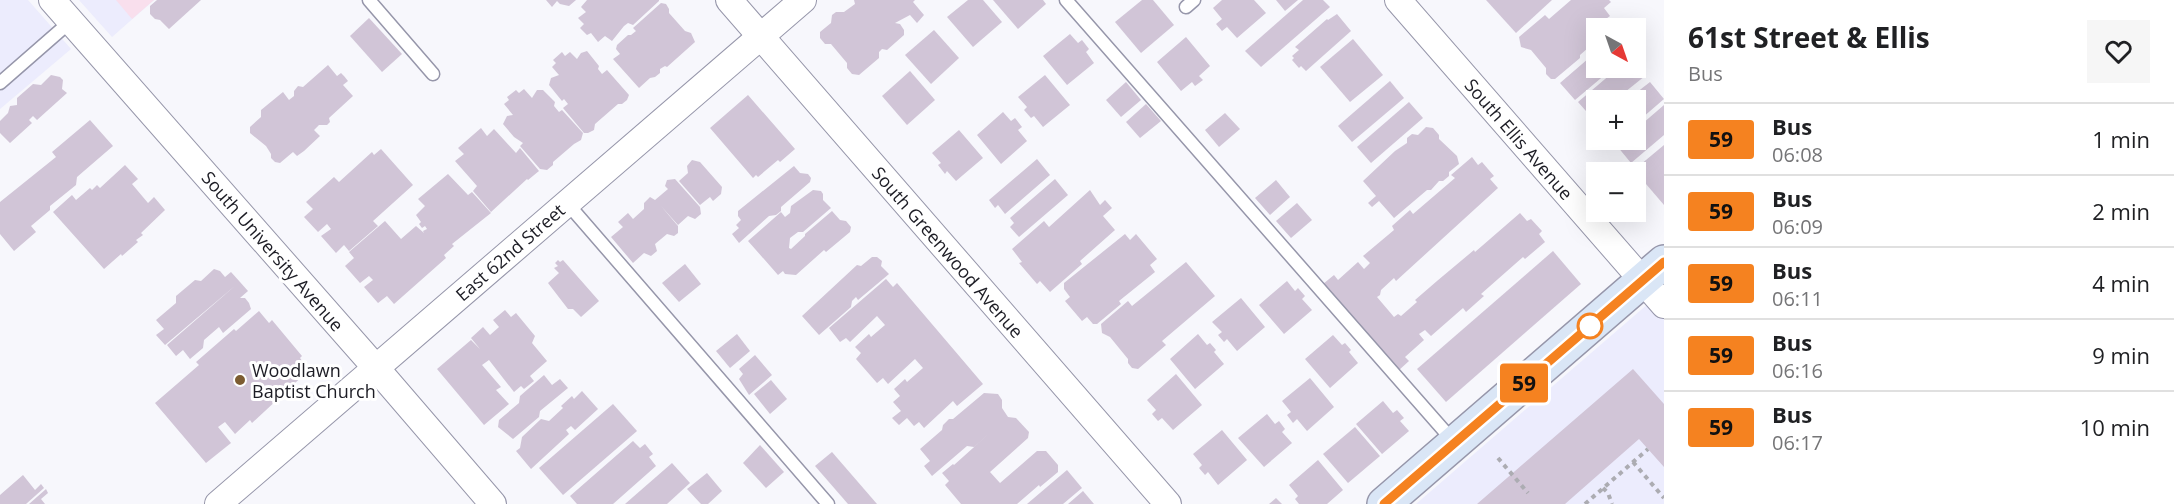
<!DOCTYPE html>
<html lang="en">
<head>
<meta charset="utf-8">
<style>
	:root { --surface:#fff; --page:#f6f6f6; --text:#202124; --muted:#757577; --line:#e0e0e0 }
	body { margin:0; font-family:"Open Sans",sans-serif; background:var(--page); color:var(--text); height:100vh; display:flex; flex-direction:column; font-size:22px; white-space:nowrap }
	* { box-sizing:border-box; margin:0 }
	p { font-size:20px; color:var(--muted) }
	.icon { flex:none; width:33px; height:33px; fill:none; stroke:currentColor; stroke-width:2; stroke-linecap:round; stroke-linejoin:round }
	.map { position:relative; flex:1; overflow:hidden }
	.side { display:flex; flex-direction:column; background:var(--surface); width:510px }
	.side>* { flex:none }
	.badge { padding:0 12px; border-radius:4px; font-size:21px; line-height:39px }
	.needle { width:39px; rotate:140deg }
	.buttons { position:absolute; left:1586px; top:18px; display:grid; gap:12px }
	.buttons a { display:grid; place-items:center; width:60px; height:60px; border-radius:0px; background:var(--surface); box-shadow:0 6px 24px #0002; font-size:30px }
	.map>.badge { position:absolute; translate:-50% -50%; box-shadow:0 0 0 3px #fff }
	.round { display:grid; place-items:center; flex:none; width:63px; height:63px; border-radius:0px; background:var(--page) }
	.head { display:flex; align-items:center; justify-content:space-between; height:102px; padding:0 24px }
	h1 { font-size:28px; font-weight:700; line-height:45px }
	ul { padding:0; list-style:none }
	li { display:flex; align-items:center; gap:18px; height:72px; padding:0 24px; border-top:2px solid var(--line) }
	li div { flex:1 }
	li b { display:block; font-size:22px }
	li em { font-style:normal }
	li .badge { min-width:66px; font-weight:700; text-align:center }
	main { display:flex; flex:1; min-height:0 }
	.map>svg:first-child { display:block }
</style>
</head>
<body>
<main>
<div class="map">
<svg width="1664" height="504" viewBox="0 0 1664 504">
	<rect width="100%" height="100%" fill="#f7f7fc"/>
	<g fill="#ececfd">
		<polygon points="0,0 28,0 71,49 0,109"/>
		<polygon points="79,0 154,0 112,37"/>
		<polygon points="1664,290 1664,504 1416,504 1627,322"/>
	</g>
	<polygon fill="#f9dfed" points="116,0 154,0 132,19"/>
	<g fill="#d1c5d7">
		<polygon points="157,0 201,0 169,29 160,20 155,19 150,14 150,6"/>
		<polygon points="546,0 576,0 569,6 560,4 557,1 552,7"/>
		<polygon points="587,0 659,0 659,1 633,25 628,23 624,26 612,41 605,36 598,42 591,33 587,35 580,28 584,24 578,18 586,12 581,7"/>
		<polygon points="854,0 915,0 913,2 924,15 917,23 910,15 895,23 900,24 904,30 904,35 887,50 882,49 879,52 879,58 859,75 852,74 847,68 847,63 831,44 825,44 820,38 820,32 831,23 832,15 836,12 844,12 855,4"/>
		<polygon points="968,0 983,0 1002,22 973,47 947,17"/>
		<polygon points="993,0 1043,0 1046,4 1018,29"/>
		<polygon points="1142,0 1153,0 1174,25 1141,53 1115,22"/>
		<polygon points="1222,0 1254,0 1266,13 1237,38 1227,27 1222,31 1216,24 1222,19 1213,8"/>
		<polygon points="1276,0 1298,0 1285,11"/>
		<polygon points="1303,0 1323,0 1330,7 1261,67 1245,51"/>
		<polygon points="1486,0 1552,0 1516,33"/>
		<polygon points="1571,0 1609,0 1611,2 1604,8 1610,16 1603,21 1610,28 1596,28 1596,41 1580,55 1580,58 1555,79 1551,79 1546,74 1546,68 1531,50 1521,47 1519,37 1545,15 1549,19"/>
		<polygon points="661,3 666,4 669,9 669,13 685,31 691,33 695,42 667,67 665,66 660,69 660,73 655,77 650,78 639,88 613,59 620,54 616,49 617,45 628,35 631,35 636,31 633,28"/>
		<polygon points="1337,14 1351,31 1306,71 1301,66 1299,68 1292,60 1294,58 1292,56 1299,50 1295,47 1327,19 1328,20"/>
		<polygon points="369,18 402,54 382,72 350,36"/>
		<polygon points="934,30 959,58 931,84 905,55"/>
		<polygon points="1070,34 1078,43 1082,40 1089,49 1086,52 1094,63 1067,85 1043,56"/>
		<polygon points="1186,37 1210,66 1199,76 1203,80 1195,86 1192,82 1181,91 1157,62"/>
		<polygon points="1353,39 1383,75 1350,102 1320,67"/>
		<polygon points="587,51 599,66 598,69 602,74 607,70 629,95 627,100 622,104 618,104 595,124 594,130 588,133 584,133 563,108 568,104 564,99 562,101 549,85 551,78 559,75 552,67 556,63 553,60 562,52 565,56 570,52 577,59 581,53"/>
		<polygon points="1596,52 1596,68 1613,68 1575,100 1560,83"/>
		<polygon points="1635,64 1645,76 1615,100 1596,100 1596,117 1593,119 1578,102 1618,68 1635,68"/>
		<polygon points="328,65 337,76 341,73 344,76 348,81 343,85 353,96 329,118 330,122 327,125 319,125 314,130 320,136 304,151 297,156 293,152 280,163 275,162 271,158 271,154 266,146 250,133 250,127 261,117 261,110 283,92 289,100 294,96 294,91 298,86 303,87"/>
		<polygon points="910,71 935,100 907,125 882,96"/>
		<polygon points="51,75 60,77 63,80 62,89 67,93 37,120 33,116 29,120 32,123 10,143 0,133 0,121 8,113 10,106 17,105 17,98 33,84 41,85"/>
		<polygon points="1045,75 1070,105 1043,127 1034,116 1031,118 1024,110 1027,107 1018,97"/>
		<polygon points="1390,81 1404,98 1352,142 1338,126"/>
		<polygon points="1126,82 1141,100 1121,117 1106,100"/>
		<polygon points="1650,82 1664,99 1635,124 1635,100 1627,100"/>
		<polygon points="524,89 532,98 537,90 543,90 555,102 554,106 559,112 562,110 583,133 581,140 574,144 553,162 553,165 547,170 540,169 520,146 523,143 514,137 503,124 507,116 513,115 504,104 509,100 507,97 516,90 519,93"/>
		<polygon points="748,95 795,149 780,162 778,160 758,177 756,175 753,178 710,128"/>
		<polygon points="1409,102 1423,118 1371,163 1357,147"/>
		<polygon points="1146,104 1161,121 1140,138 1126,122"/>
		<polygon points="1664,105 1664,135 1631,163 1617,146 1624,140 1635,140 1635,130"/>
		<polygon points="1003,112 1011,121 1015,118 1022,127 1018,130 1027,141 1001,164 977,135"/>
		<polygon points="1225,113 1240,129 1219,147 1205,130"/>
		<polygon points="90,120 113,146 77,177 76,185 50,206 50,210 31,226 36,232 14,251 0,234 0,202 56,157 52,152"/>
		<polygon points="1426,127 1433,128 1439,135 1439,139 1457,156 1459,164 1449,172 1449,176 1443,181 1439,181 1431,190 1427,190 1394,218 1379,201 1372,207 1368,203 1376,196 1363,181 1395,151 1407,143 1407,138 1412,134 1418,135"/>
		<polygon points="481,128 487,136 494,129 516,153 520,148 539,171 528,180 527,179 491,212 473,191 477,186 455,161 464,154 458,148"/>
		<polygon points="959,130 983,158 956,181 947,171 945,174 938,165 941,163 932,153"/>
		<polygon points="1664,145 1664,205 1634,170"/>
		<polygon points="381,149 413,185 373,221 378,226 349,251 344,245 336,253 321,236 331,229 327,224 318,232 304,217 313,209 306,202 334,177 339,182 372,152 374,155"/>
		<polygon points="1472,157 1478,165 1482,162 1494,176 1490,179 1498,188 1396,281 1394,278 1381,290 1380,295 1377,297 1394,317 1398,314 1401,316 1417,302 1415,300 1437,281 1474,250 1475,252 1520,213 1527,221 1531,219 1542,231 1539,234 1545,242 1525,259 1523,257 1481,294 1484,296 1466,312 1463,308 1431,336 1425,330 1419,334 1424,340 1405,357 1409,361 1398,371 1323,284 1334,275 1338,280 1358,262 1364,269 1370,263 1363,256 1394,230 1392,226 1410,210 1413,214 1455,178 1451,175"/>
		<polygon points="1037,159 1050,175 1005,214 998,205 995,208 989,200"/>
		<polygon points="692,160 700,162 722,187 721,194 713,201 710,197 700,205 679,181 688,173 687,166"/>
		<polygon points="125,165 138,179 132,184 148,203 154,197 165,210 141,233 143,235 136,240 138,242 122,256 121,254 104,269 53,212 72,195 76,200 90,188 92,190 97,185 100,188"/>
		<polygon points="794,166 800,173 808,174 811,178 810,182 781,207 781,211 776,215 769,216 739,243 732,234 739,228 736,225 741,220 738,216 738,211"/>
		<polygon points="448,174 468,195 472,192 491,213 452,244 454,246 444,255 446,258 394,304 387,296 378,303 364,287 373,280 369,276 360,283 345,266 354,258 349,252 385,221 401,239 416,226 424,233 423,231 427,229 425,226 422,228 419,224 421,222 416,215 425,206 418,199"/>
		<polygon points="675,179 700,207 701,214 695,219 688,216 678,225 661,206 678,226 678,233 674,236 667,234 655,244 657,251 651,256 644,253 633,263 611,237 623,227 618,222 628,213 633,219 644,209 644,203 650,197 655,200 668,189 665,186 667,180"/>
		<polygon points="1055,179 1068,195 1019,237 1010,227 1014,223 1010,218"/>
		<polygon points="1276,180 1290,197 1270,215 1255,198"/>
		<polygon points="813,190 821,191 823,194 823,200 831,208 803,232 798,232 790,238 789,248 791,249 805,236 805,234 832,211 840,220 846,221 851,227 850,232 826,252 824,250 796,275 785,274 783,271 778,275 748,241 781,212 785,217 790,213 791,206"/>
		<polygon points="1090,190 1100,205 1105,200 1112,208 1103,216 1115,230 1080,261 1082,264 1050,292 1040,281 1037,284 1019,263 1022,262 1012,249 1044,221 1049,227"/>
		<polygon points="1297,203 1312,220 1291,238 1276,221"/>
		<polygon points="1125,234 1130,240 1136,234 1157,259 1150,265 1155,272 1119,301 1121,304 1097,324 1093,324 1087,317 1082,321 1065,301 1070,297 1064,289 1064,283"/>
		<polygon points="1553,251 1581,284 1446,402 1417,369"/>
		<polygon points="872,257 877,257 882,261 881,266 889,274 858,300 856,297 852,301 851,307 819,335 802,316 857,265 861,266"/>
		<polygon points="558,260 560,262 563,260 599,301 581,317 573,309 568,309 548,283 559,273 554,268 558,266 555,263"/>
		<polygon points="1186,262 1215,296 1162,341 1166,345 1138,369 1132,368 1128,363 1128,359 1110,337 1102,333 1101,324 1128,301 1132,306"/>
		<polygon points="685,264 701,284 679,302 662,283"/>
		<polygon points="214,269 220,271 225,277 231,272 240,282 248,291 240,298 245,298 249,303 251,309 223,333 219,327 204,340 203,348 190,359 183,350 176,356 167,345 236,285 165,345 156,335 164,329 156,320 176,303 176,296 195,280 201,281"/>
		<polygon points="886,279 893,287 897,283 983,384 957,406 953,401 924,428 919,422 914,426 907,418 899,425 892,418 901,411 893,402 900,396 894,389 905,379 907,382 923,368 915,359 888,384 883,378 877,383 856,359 861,353 855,347 869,334 871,337 885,325 877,316 850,342 846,338 840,342 829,328"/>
		<polygon points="1287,281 1295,291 1298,288 1305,296 1302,299 1312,310 1284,334 1259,305"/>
		<polygon points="1241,298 1265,327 1237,351 1227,339 1224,342 1218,335 1222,332 1212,322"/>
		<polygon points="505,310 511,317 516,313 535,336 532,343 547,361 530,376 534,381 524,389 521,386 514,392 489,360 482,365 501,387 496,390 509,404 484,425 437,369 471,340 480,349 471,338 483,327 490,335 499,327 493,320"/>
		<polygon points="259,311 269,323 272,320 302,356 300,358 309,370 252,423 250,420 235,434 225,422 218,427 231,443 206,463 155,403 199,365 196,362 234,329 236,331"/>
		<polygon points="737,334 750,351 730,368 716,351"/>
		<polygon points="1198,334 1207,345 1210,343 1216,350 1214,352 1224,364 1195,389 1170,359"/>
		<polygon points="1333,335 1342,345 1345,343 1351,350 1349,352 1358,363 1330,388 1305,359"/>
		<polygon points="755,355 772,375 749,395 739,379 743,374 739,369"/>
		<polygon points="1633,369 1664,404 1664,467 1639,439 1565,504 1477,504"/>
		<polygon points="1176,374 1202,405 1173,430 1162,418 1158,421 1152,414 1156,410 1147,400"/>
		<polygon points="544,375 552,385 560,379 568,388 540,411 539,417 513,439 498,427 499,420 519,403 520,396"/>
		<polygon points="1310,378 1334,407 1307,431 1297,419 1293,423 1287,415 1291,412 1282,401"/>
		<polygon points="771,380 787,399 770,414 754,394"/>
		<polygon points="582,391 598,409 575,430 571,426 566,430 569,434 531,469 516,451 520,448 522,437 541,419 549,421 563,408 561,406 572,396 574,399"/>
		<polygon points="984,393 998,394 1002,400 1002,408 1008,417 1016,418 1029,432 1028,438 990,472 1000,483 1037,451 1046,451 1058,465 1058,472 1040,487 1039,485 1017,504 961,504 945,485 949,481 942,473 953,464 954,465 992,431 974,447 967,446 932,476 924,466 930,461 920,449 942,430 943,425 949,419 953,419"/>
		<polygon points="1383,401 1393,413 1397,410 1404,418 1400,421 1409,431 1382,454 1356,424"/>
		<polygon points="613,404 637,431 563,495 539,468"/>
		<polygon points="1267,414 1275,424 1279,421 1285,429 1282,432 1292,443 1264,467 1238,438"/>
		<polygon points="1355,427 1380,456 1348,483 1323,454"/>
		<polygon points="1222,430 1247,460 1218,485 1208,472 1205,475 1199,468 1202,465 1193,454"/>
		<polygon points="633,441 640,448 645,444 653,454 649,457 656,466 613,504 577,504 570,496"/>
		<polygon points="760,445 784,472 766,488 743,463"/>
		<polygon points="832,452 877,504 848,504 815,466"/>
		<polygon points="1318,460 1343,490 1327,504 1299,504 1295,499 1298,496 1289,485"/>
		<polygon points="672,463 690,483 667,504 625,504"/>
		<polygon points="1067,470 1082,488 1063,504 1027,504"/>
		<polygon points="707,473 722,491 708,504 701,504 687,489"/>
		<polygon points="23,475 35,490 41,484 44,488 26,504 0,504 0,495"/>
		<polygon points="46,489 48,493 41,499 45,504 29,504"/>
		<polygon points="1083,491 1094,504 1068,504"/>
		<polygon points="1276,498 1282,504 1269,504"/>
	</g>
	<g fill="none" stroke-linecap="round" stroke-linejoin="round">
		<defs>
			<g id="lane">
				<polyline points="369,0 433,74"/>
				<polyline points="1066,0 1454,442"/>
				<polyline points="1186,7 1194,0"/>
				<polyline points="0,83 71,21"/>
				<polyline points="567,203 828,504"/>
			</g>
			<g id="street">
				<polyline points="52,0 376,368 493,504"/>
				<polyline points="729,0 1168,504"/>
				<polyline points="1398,0 1664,305"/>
				<polyline points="218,504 803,0"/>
			</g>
			<polyline id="secondary" points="1384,504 1664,262"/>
		</defs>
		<use href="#lane" stroke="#9696aa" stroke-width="15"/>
		<use href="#street" stroke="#9696aa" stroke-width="28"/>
		<use href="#secondary" stroke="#9696aa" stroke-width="36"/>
		<g stroke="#acacb2" stroke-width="4" stroke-dasharray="4.5 4.5" stroke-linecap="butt">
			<polyline points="1498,458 1528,493"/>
			<polyline points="1633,462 1664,498"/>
			<polyline points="1603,488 1608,493 1612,504"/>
			<polyline points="1585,504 1648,449"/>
		</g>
		<use href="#lane" stroke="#fff" stroke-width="12"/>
		<use href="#street" stroke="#fff" stroke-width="26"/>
		<use href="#secondary" stroke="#dae6f6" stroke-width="33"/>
	</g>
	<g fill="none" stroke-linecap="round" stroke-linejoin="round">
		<defs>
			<polyline id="line" points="1384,504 1664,262"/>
		</defs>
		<use href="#line" stroke="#fff" stroke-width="14"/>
		<use href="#line" stroke="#f58220" stroke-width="9"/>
	</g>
	<circle fill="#fff" stroke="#f58220" stroke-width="3" cx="1590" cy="326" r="12"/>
	<circle fill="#7c5c31" stroke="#fff" stroke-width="2" cx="240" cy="380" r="6"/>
	<g text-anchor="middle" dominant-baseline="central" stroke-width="6" stroke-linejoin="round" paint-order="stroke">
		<g font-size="18" fill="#1c1c24" stroke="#fff">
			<text transform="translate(1519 139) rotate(49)">South Ellis Avenue</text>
			<text transform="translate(273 251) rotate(49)">South University Avenue</text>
			<text transform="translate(510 252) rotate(-41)">East 62nd Street</text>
			<text transform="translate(948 252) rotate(49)">South Greenwood Avenue</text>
		</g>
		<g font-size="18" fill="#1c1c24" stroke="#fff" text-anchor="start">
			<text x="252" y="370">Woodlawn<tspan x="252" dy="21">Baptist Church</tspan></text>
		</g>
	</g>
</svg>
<div class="buttons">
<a><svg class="needle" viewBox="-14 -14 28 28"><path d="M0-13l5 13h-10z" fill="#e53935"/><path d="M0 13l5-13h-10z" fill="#757577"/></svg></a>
<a>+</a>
<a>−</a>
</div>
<b class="badge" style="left:1524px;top:383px;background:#f58220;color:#111">59</b>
</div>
<section class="side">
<div class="head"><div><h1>61st Street &amp; Ellis</h1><p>Bus</p></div><a class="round"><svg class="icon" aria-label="heart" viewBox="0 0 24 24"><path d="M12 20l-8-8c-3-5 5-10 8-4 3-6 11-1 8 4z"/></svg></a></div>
<ul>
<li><span class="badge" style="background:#f58220;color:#111">59</span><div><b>Bus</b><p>06:08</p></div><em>1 min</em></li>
<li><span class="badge" style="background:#f58220;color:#111">59</span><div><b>Bus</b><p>06:09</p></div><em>2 min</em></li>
<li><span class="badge" style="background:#f58220;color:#111">59</span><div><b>Bus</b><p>06:11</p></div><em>4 min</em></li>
<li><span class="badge" style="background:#f58220;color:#111">59</span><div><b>Bus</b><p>06:16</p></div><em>9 min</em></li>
<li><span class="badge" style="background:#f58220;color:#111">59</span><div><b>Bus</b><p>06:17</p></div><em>10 min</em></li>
</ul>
</section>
</main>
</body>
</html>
